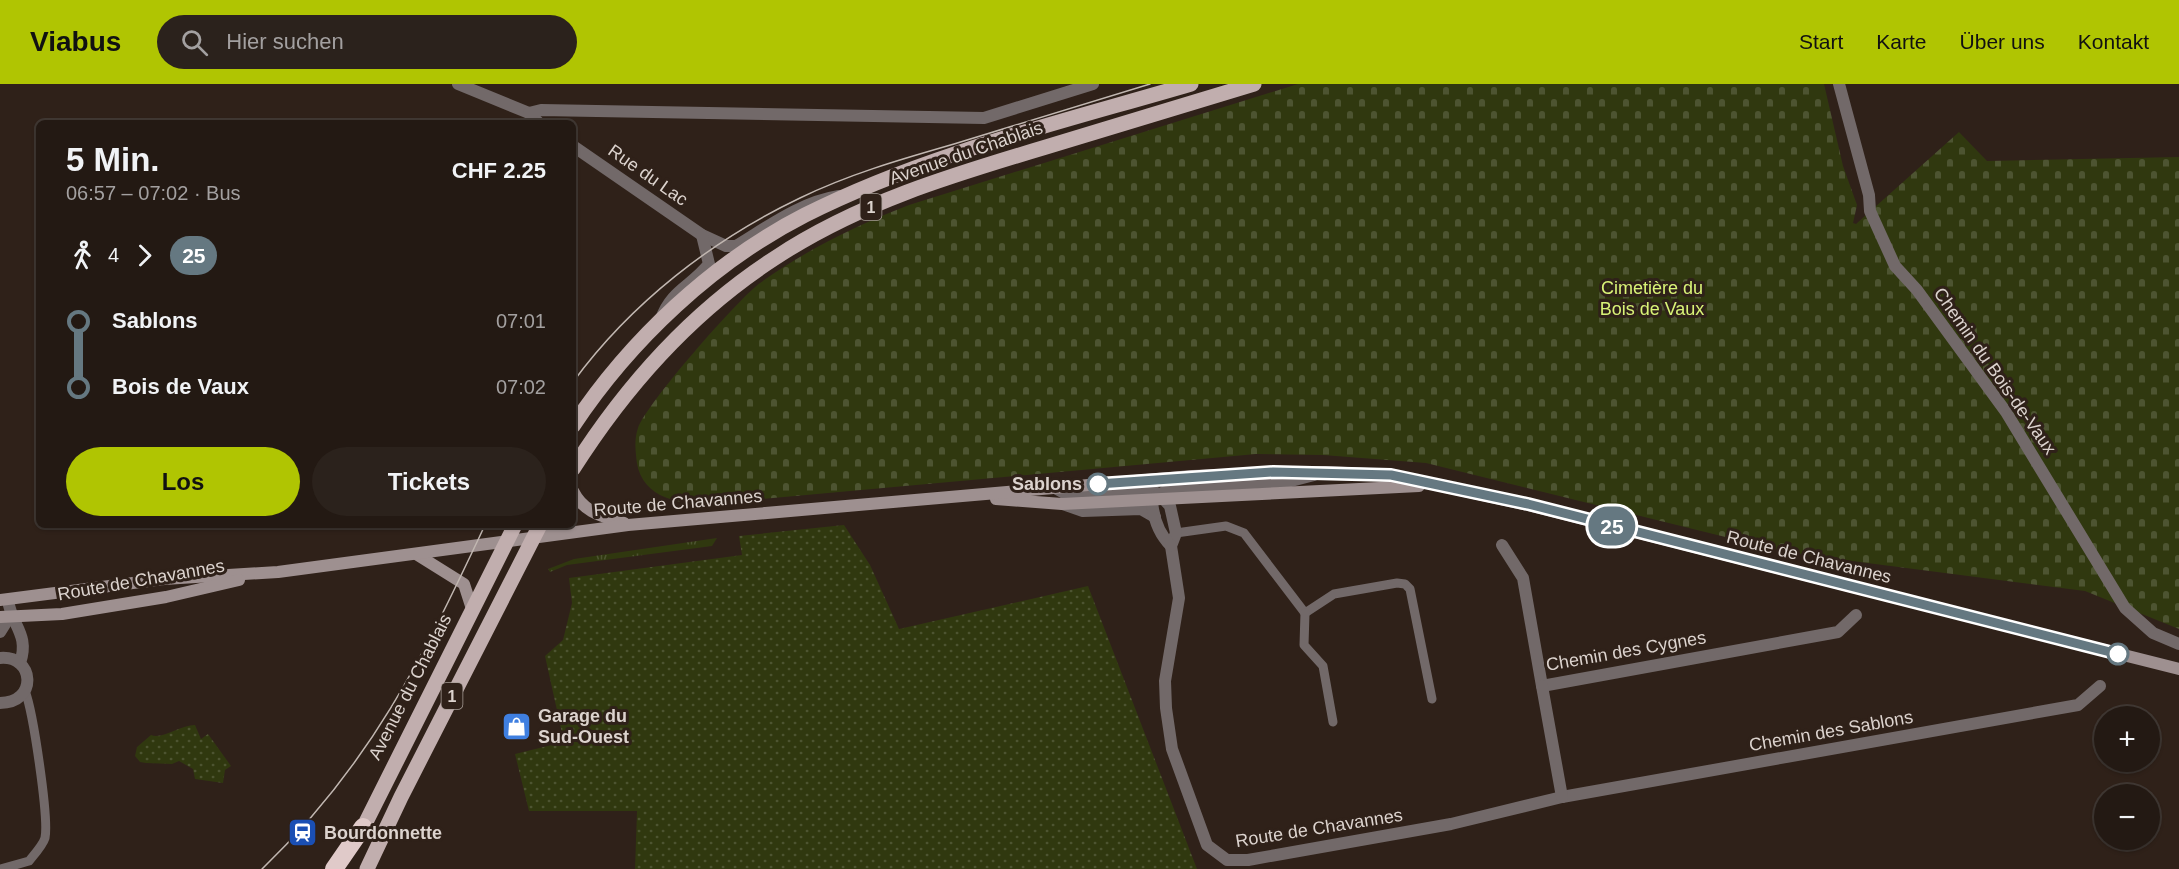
<!DOCTYPE html>
<html lang="de">
<head>
<meta charset="utf-8">
<style>
	:root { --surface:#231913; --page:#2b221c; --text:#f1f3f6; --muted:#a3a0a0; --line:#403833; --accent:#b0c502 }
	body { margin:0; font-family:Arial,sans-serif; background:var(--page); color:var(--text); height:100vh; display:flex; flex-direction:column; font-size:22px; white-space:nowrap }
	* { box-sizing:border-box; margin:0 }
	p { font-size:20px; color:var(--muted) }
	.icon { flex:none; width:33px; height:33px; fill:none; stroke:currentColor; stroke-width:2; stroke-linecap:round; stroke-linejoin:round }
	.map { position:relative; flex:1; overflow:hidden }
	.side { position:absolute; left:36px; top:36px; width:540px; height:408px; display:flex; flex-direction:column; background:var(--surface); border-radius:9px; box-shadow:0 2px 4px #0004,0 0 0 2px var(--line) }
	.side>* { flex:none }
	.badge { padding:0 12px; border-radius:20px; font-size:21px; line-height:39px }
	.controls { position:absolute; left:2094px; top:622px; display:grid; gap:12px }
	.controls a { display:grid; place-items:center; width:66px; height:66px; border-radius:50%; background:var(--surface); box-shadow:0 2px 4px #0004,0 0 0 2px var(--line); font-size:30px }
	.map>.badge { position:absolute; translate:-50% -50%; box-shadow:0 0 0 3px #fff }
	.legs { display:flex; align-items:center; gap:9px; height:66px; padding:0 30px; font-size:20px }
	.legs p { margin-inline-start:auto }
	.overview { display:flex; align-items:center; justify-content:space-between; height:102px; padding:0 30px }
	h1 { font-size:33px; font-weight:700; line-height:45px }
	.button { display:flex; gap:12px; margin-top:auto; padding:12px 30px }
	.button a { flex:1; height:69px; border-radius:36px; background:var(--accent); color:#111; font-size:24px; font-weight:700; line-height:69px; text-align:center }
	.button a+a { background:var(--page); color:var(--text) }
	ul { padding:0 30px; list-style:none }
	li { display:flex; align-items:center; gap:21px; height:66px; font-size:22px }
	li i { display:grid; place-items:center; width:9px; height:100%; margin:0 8px; background:currentColor }
	li i::after { content:''; width:15px; height:15px; margin:-8px; border:4px solid; border-radius:50%; background:var(--surface) }
	li p { margin-inline-start:auto }
	li:first-child i { background:linear-gradient(#0000 50%,currentColor 0) }
	li:last-child i { background:linear-gradient(currentColor 50%,#0000 0) }
	header { display:flex; align-items:center; gap:36px; box-sizing:border-box; height:84px; padding:0 30px; background:var(--accent); color:#111 }
	header strong { font-size:28px }
	nav { display:flex; gap:33px; margin-inline-start:auto; font-size:21px }
	.search { width:420px; height:54px; background:var(--page); display:flex; align-items:center; gap:15px; box-sizing:border-box; padding:0 21px; border-radius:33px; color:var(--muted); font-size:22px }
	.map>svg:first-child { display:block }
</style>
</head>
<body>
<header>
<strong>Viabus</strong>
<div class="search"><svg class="icon" aria-label="search" viewBox="0 0 24 24"><circle cx="10" cy="10" r="6"/><path d="M15 15l6 6"/></svg>Hier suchen</div>
<nav><a>Start</a><a>Karte</a><a>Über uns</a><a>Kontakt</a></nav>
</header>
<div class="map">
<svg width="2179" height="785" viewBox="0 0 2179 785">
	<defs>
		<pattern id="grass-tufts" width="24" height="20" patternUnits="userSpaceOnUse" patternTransform="scale(1.5)"><rect width="24" height="20" fill="#30380f"/><path d="M3 7l-1-3M5 7V3M7 7l1-3M15 17l-1-3M17 17v-4M19 17l1-3" fill="none" stroke="#4d5431"/></pattern>
		<pattern id="cemetery-stones" width="16" height="16" patternUnits="userSpaceOnUse" patternTransform="scale(1.5)"><rect width="16" height="16" fill="#30380f"/><path d="M2 7V4a2 2 0 0 1 4 0v3zM10 15v-3a2 2 0 0 1 4 0v3z" fill="#4d5431"/></pattern>
		<pattern id="park-dots" width="8" height="8" patternUnits="userSpaceOnUse" patternTransform="scale(1.5)"><rect width="8" height="8" fill="#30380f"/><path d="M2 2h.1M6 6h.1" fill="none" stroke="#4d5431" stroke-width="1.8" stroke-linecap="round"/></pattern>
	</defs>
	<rect width="100%" height="100%" fill="#2f2119"/>
	<polygon fill="url(#grass-tufts)" points="717,454 712,462 567,481 550,488 548,485 574,475"/>
	<path fill="url(#cemetery-stones)" d="M 1298,0 L 1824,0 L 1843,82 L 1857,121 L 1853,139 L 1856,140 L 1959,48 L 1987,77 L 2179,73 L 2179,545 L 2085,507 L 1790,469 L 1426,379 L 1323,371 L 1256,370 L 708,420 C 674,420 638,412 636,371 C 635,362 635,353 638,344 C 647,319 738,215 760,199 C 806,166 857,141 909,121 Z"/>
	<g fill="url(#park-dots)">
		<polygon points="844,441 870,481 899,545 1088,502 1197,785 635,785 637,727 529,727 515,670 564,658 545,572 563,556 572,519 569,494 742,471 739,452"/>
		<path d="M 195,641 L 201,655 L 208,650 L 231,682 L 225,686 L 223,699 L 195,695 L 193,685 L 179,677 L 172,680 L 146,679 L 140,678 L 135,672 L 137,663 L 151,651 C 162,656 180,641 195,641 Z"/>
	</g>
	<g fill="none" stroke-linecap="round" stroke-linejoin="round">
		<g stroke="#726969" stroke-width="9">
			<polyline points="1176,449 1226,442 1244,449 1305,529 1334,510 1397,499 1405,500 1410,505 1432,615"/>
			<polyline points="1305,529 1304,561 1323,582 1333,638"/>
			<path d="M 1,785 L 29,777 C 34,771 43,761 45,754 C 49,734 33,627 25,607"/>
		</g>
		<g stroke="#726969" stroke-width="12">
			<polyline points="458,0 529,29 539,39"/>
			<polyline points="1839,0 1869,111 1870,127 1895,182 1917,206 2006,328 2125,524 2153,549 2179,560"/>
			<polyline points="529,29 541,26 984,34 1093,0"/>
			<path d="M 573,62 L 702,151 L 726,162 L 736,162 C 769,142 801,118 839,112"/>
			<path d="M 661,235 C 671,206 692,202 709,180 L 702,151"/>
			<polyline points="1057,405 1066,410 1147,405 1159,410 1170,422 1176,449 1171,462 1179,514 1165,597 1166,624 1172,665 1207,761 1227,776 1248,776 1451,740 1562,713 2078,621 2100,602"/>
			<polyline points="1063,420 1083,427 1141,425 1155,433"/>
			<polyline points="1502,461 1523,494 1542,602 1838,548 1856,531"/>
			<path d="M 1171,462 C 1159,450 1153,433 1152,416 L 1170,404 L 1291,397 L 1314,391"/>
			<path d="M 8,516 C 11,541 30,550 20,579"/>
			<polyline points="0,548 10,532"/>
			<path d="M 0,574 C 35,571 38,619 0,619"/>
			<polyline points="1542,602 1562,713"/>
		</g>
		<g stroke="#9e9090" stroke-width="12">
			<path d="M 573,407 C 584,429 602,432 624,439"/>
			<polyline points="996,415 1062,420 1419,402"/>
			<polyline points="416,470 464,500 472,525"/>
			<polyline points="0,516 164,495 278,488 628,441 1192,392 1325,388 1391,391 1528,421 2179,585"/>
			<polyline points="0,533 62,530 166,513 239,496"/>
		</g>
		<g stroke="#c1aeae" stroke-width="15">
			<path d="M 573,342 C 630,256 713,178 805,131 C 926,70 1062,38 1191,0"/>
			<path d="M 573,385 C 625,303 693,227 775,174 C 858,119 952,91 1046,63 C 1115,42 1185,21 1254,0"/>
			<polyline points="359,752 515,441"/>
			<polyline points="367,785 401,713 540,441"/>
		</g>
		<polyline stroke="#e0cac9" stroke-width="18" points="334,785 363,743"/>
		<g stroke="#c1b7b1" stroke-width="1.5">
			<path d="M 573,298 C 631,219 712,156 800,114 C 849,90 902,75 954,60 C 1019,40 1084,20 1150,0"/>
			<path d="M 262,785 C 371,680 422,575 485,441"/>
		</g>
	</g>
	<g fill="none" stroke-linecap="round" stroke-linejoin="round">
		<defs>
			<polyline id="line-1" points="1098,400 1273,388 1391,391 1528,420 2118,570"/>
		</defs>
		<use href="#line-1" stroke="#fff" stroke-width="14"/>
		<use href="#line-1" stroke="#657881" stroke-width="9"/>
	</g>
	<defs>
		<symbol id="shop-square" viewBox="-11 -11 22 22"><rect x="-9" y="-9" width="18" height="18" rx="4" fill="#3f7fe0" stroke="#2f2119"/><path d="M-5-2.5h2.3a2.7 3.5 0 0 1 5.4 0H5L5.5 6h-11ZM-1.5-2.5h3a1.5 2.3 0 0 0-3 0Z" fill="#fff"/></symbol>
		<symbol id="station-square" viewBox="-11 -11 22 22"><rect x="-9" y="-9" width="18" height="18" rx="4" fill="#1a4fb4" stroke="#2f2119"/><path d="M-3-6H3Q5-6 5-4V2Q5 4 3 4L4.5 6H3L1.5 4h-3L-3 6H-4.5L-3 4Q-5 4-5 2V-4Q-5-6-3-6ZM-3.5-4v3h7v-3ZM-3.5 1v1.5H-2V1ZM2 1v1.5H3.5V1Z" fill="#fff"/></symbol>
	</defs>
	<g fill-rule="evenodd">
		<use href="#shop-square" x="500" y="626" width="33" height="33"/>
		<use href="#station-square" x="286" y="732" width="33" height="33"/>
	</g>
	<g fill="#fff" stroke="#657881" stroke-width="3">
		<circle cx="1098" cy="400" r="10"/>
		<circle cx="2118" cy="570" r="10"/>
	</g>
	<g text-anchor="middle" dominant-baseline="central" stroke-width="6" stroke-linejoin="round" paint-order="stroke">
		<g fill="#2f2119" stroke="#a89e98" stroke-width="1.5">
			<rect x="860.5" y="110" width="21" height="26" rx="4.5"/>
			<rect x="441.5" y="599" width="21" height="26" rx="4.5"/>
		</g>
		<g font-size="16" font-weight="bold" fill="#dcd3ce">
			<text x="871" y="123">1</text>
			<text x="452" y="612">1</text>
		</g>
		<g font-size="18" fill="#dcd3ce" stroke="#2f2119">
			<text transform="translate(966 69) rotate(-19)">Avenue du Chablais</text>
			<text transform="translate(648 91) rotate(35)">Rue du Lac</text>
			<text transform="translate(1995 287) rotate(55)">Chemin du Bois-de-Vaux</text>
			<text transform="translate(678 419) rotate(-5)">Route de Chavannes</text>
			<text transform="translate(1809 473) rotate(14)">Route de Chavannes</text>
			<text transform="translate(141 496) rotate(-10)">Route de Chavannes</text>
			<text transform="translate(1626 567) rotate(-10)">Chemin des Cygnes</text>
			<text transform="translate(410 603) rotate(-63)">Avenue du Chablais</text>
			<text transform="translate(1831 647) rotate(-10)">Chemin des Sablons</text>
			<text transform="translate(1319 744) rotate(-9)">Route de Chavannes</text>
		</g>
		<g font-size="18" fill="#d9f377" stroke="#2f2119">
			<text x="1652" y="204">Cimetière du<tspan x="1652" dy="21">Bois de Vaux</tspan></text>
		</g>
		<g font-size="18" font-weight="bold" fill="#dcd3ce" stroke="#2f2119" text-anchor="end">
			<text x="1082" y="400">Sablons</text>
		</g>
		<g font-size="18" font-weight="bold" fill="#dcd3ce" stroke="#2f2119" text-anchor="start">
			<text x="538" y="632">Garage du<tspan x="538" dy="21">Sud-Ouest</tspan></text>
			<text x="324" y="749">Bourdonnette</text>
		</g>
	</g>
</svg>
<div class="controls">
<a>+</a>
<a>−</a>
</div>
<b class="badge" style="left:1612px;top:442px;background:#657881;color:#fff">25</b>
<section class="side">
<div class="overview"><div><h1>5 Min.</h1><p>06:57 – 07:02 · Bus</p></div><b>CHF 2.25</b></div>
<div class="legs"><svg class="icon" aria-label="walk" viewBox="0 0 24 24"><circle cx="13" cy="4" r="2"/><path d="M13 8l-2 6 4 7M11 14l-3 7M7 12l3-4h3l4 4"/></svg>4<svg class="icon" aria-label="forward" viewBox="0 0 24 24"><path d="M9 5l7 7-7 7"/></svg><b class="badge" style="background:#657881;color:#fff">25</b></div>
<ul>
<li><i style="color:#657881"></i><b>Sablons</b><p>07:01</p></li>
<li><i style="color:#657881"></i><b>Bois de Vaux</b><p>07:02</p></li>
</ul>
<div class="button"><a>Los</a><a>Tickets</a></div>
</section>
</div>
</body>
</html>
